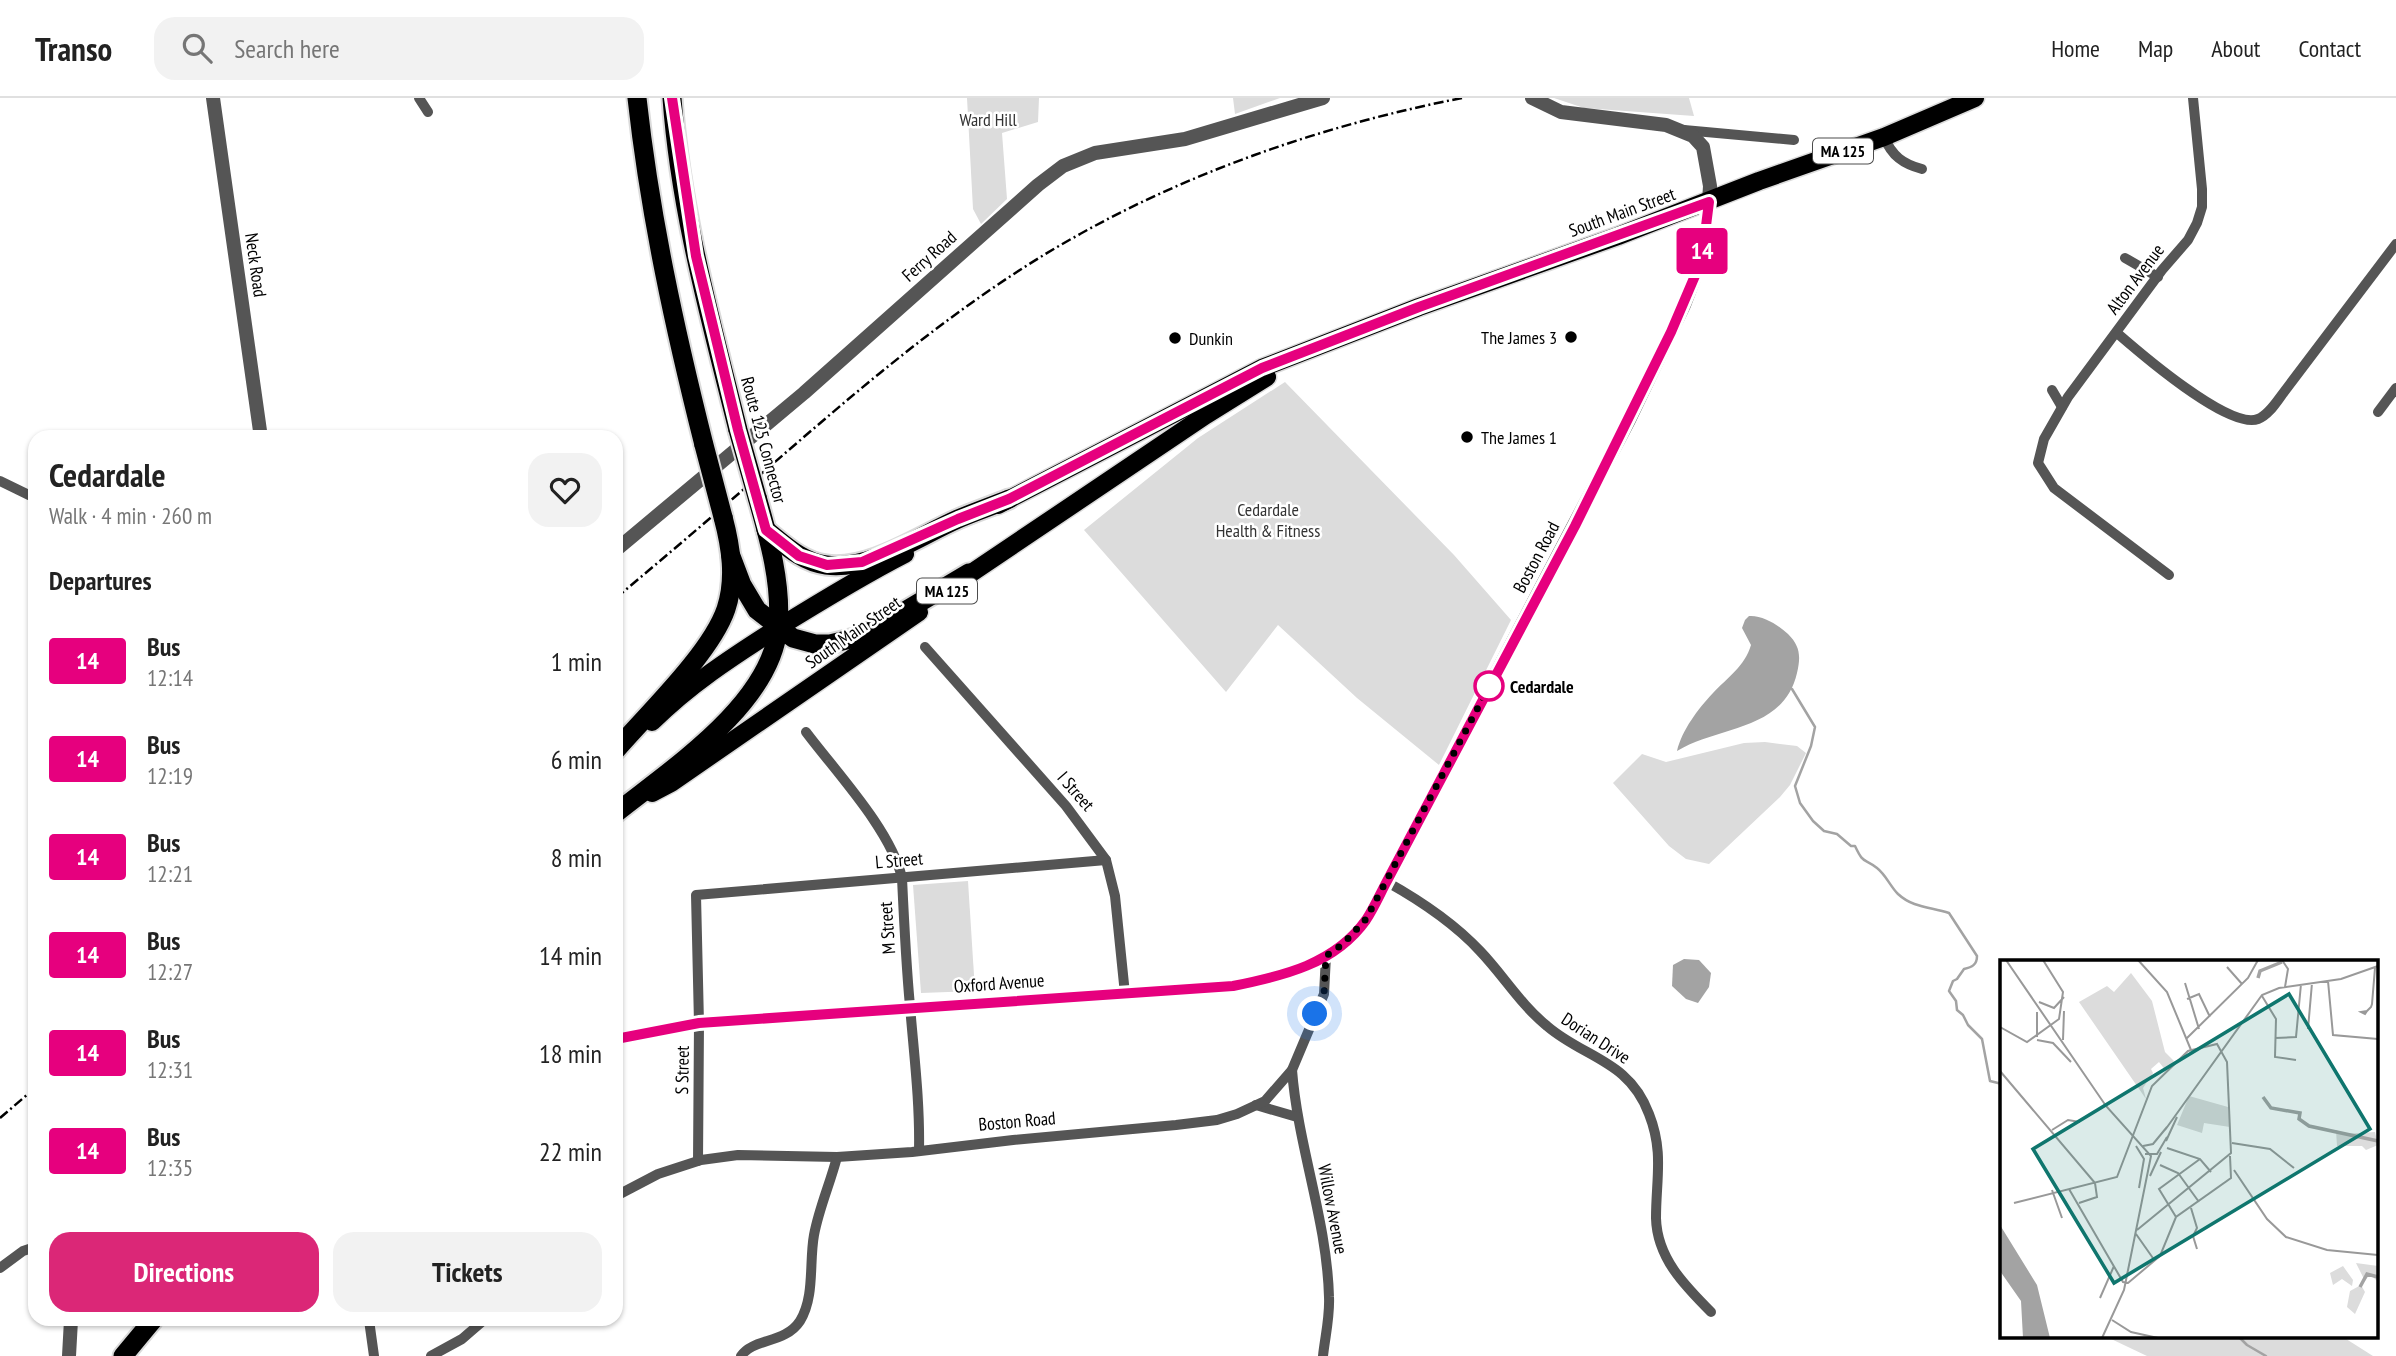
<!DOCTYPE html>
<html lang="en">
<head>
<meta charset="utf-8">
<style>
	:root { --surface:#fff; --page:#f2f2f2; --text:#222; --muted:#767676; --line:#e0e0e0; --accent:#db2777 }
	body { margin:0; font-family:"PT Sans Narrow",sans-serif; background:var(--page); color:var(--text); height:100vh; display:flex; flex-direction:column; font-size:26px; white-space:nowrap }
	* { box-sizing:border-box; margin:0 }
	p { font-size:23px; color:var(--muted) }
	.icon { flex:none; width:38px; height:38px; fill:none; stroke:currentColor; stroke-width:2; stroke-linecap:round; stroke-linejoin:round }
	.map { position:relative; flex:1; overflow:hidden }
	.details { position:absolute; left:28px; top:332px; width:595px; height:896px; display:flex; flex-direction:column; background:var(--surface); border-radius:21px; box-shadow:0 2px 5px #0004 }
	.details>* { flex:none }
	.badge { padding:0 14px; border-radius:5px; font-size:24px; line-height:46px }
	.you { position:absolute; width:35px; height:35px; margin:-18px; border:5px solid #fff; border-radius:50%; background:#1a73e8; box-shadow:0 0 0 10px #1a73e833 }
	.map>.badge { position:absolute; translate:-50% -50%; box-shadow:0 0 0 4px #fff }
	h2 { padding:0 21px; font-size:26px; line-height:63px }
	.round { display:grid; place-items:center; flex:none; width:74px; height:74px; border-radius:21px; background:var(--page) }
	.headline { display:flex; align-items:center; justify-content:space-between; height:119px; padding:0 21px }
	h1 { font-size:33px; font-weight:700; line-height:52px }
	.cta { display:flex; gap:14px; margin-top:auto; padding:14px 21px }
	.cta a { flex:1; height:80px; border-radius:21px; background:var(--accent); color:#fff; font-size:28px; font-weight:700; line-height:80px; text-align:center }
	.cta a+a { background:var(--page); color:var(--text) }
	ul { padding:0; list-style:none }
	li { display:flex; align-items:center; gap:21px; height:98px; padding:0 21px }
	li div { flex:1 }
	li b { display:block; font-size:26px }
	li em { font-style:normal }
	li .badge { min-width:77px; font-weight:700; text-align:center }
	header { display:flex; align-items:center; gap:42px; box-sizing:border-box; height:98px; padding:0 35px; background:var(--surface); border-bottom:2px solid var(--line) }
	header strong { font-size:33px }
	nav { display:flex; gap:38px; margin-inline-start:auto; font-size:24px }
	.search { width:490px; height:63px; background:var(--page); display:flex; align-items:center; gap:18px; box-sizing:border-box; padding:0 24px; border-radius:21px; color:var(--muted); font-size:26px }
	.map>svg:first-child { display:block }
</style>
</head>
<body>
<header>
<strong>Transo</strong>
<div class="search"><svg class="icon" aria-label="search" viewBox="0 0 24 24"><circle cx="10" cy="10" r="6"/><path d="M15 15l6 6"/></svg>Search here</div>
<nav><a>Home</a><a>Map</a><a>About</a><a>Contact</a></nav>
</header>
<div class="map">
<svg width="2396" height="1258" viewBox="0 0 2396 1258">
	<rect width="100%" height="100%" fill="#fff"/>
	<g fill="#dcdcdc">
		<polygon points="967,0 1039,0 1038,24 1002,35 1007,101 981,126 973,111"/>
		<polygon points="1233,0 1280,0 1235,16"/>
		<polygon points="1554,0 1689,0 1694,18 1584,10"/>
		<polygon points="1285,284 1454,457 1511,522 1439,667 1357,600 1278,527 1226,594 1084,432 1198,340"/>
		<polygon points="1765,644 1797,648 1806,655 1790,687 1780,699 1709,766 1686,761 1669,748 1613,685 1642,656 1666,664 1744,645"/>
		<polygon points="968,783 975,893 921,895 913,787"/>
		<polygon points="2107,1239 2343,1239 2373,1258 2147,1258"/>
	</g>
	<g fill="#a3a3a3">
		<path d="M 1749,518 C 1763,517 1778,527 1788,536 C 1800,548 1801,558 1797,575 C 1784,633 1718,628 1677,653 C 1682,632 1698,611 1713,595 C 1727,580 1745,568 1751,547 L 1742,530 L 1745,522 Z"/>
		<polygon points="1684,861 1699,862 1711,875 1709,889 1698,905 1686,901 1672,888 1673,867"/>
	</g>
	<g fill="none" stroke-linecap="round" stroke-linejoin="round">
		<g stroke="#a3a3a3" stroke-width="2.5">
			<path d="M 1792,591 L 1815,629 L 1811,648 L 1795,688 L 1800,705 L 1813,723 L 1824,733 L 1837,736 L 1851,748 L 1855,748 C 1864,767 1863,759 1877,770 C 1886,777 1890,788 1898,796 C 1913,810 1931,809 1949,815 L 1977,858 C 1977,867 1972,869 1964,871 L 1957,881 L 1953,883 L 1949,893 L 1956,903 L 1957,912 L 1963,917 L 1968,927 L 1982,941 L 1990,983 L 2002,986"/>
			<polyline points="2239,1239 2247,1247 2266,1258"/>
		</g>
		<defs>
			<g id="primary">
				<polyline points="998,407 1262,270 1419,209 1618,138 1759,83 1884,39 1975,0"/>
				<polyline points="958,484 1206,317 1267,279"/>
				<path d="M 652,624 C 689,587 732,559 776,531 C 818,505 860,479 905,456"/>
				<polyline points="652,695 671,685 919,514"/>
			</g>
			<g id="trunk">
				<path d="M 637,0 C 650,118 675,232 704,347"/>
				<path d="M 672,0 C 680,113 711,223 738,332"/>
				<path d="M 766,432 C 785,447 802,464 826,467 C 870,473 919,438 958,421 C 974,414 992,408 1009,401"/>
				<polyline points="731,458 742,487 757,512 793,540 815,546 830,546 863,538 969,475"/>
				<path d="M 616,652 C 648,615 711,555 726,511 C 736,481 731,449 723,419"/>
				<path d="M 616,715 C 671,671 771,606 778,530 C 782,486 769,441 757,399"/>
				<polyline points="123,1258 153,1222"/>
			</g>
		</defs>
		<use href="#primary" stroke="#dbdbdb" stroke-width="21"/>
		<use href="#trunk" stroke="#dbdbdb" stroke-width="23"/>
		<g stroke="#555" stroke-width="10">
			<polyline points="419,0 428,14"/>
			<polyline points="1684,32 1794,42"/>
			<path d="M 1884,39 C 1892,58 1903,66 1922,71"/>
			<polyline points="2125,160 2158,179"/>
			<path d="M 2117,235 C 2140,255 2229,332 2258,321 C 2269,317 2277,303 2284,294 L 2396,146"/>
			<polyline points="2052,292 2062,309"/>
			<polyline points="2378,314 2396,290"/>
			<polyline points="0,383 35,400"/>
			<polyline points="2169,477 2054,390 2038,365 2044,341 2068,299 2162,172 2188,142 2197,125 2202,109 2202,91 2193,0"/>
			<polyline points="925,549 1066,708 1106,762 1115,798 1125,896"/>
			<path d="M 806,634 C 836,674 891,732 902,780 C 904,823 906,866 910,908 C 914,957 920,1004 919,1053"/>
			<path d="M 1387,784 C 1421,803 1453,824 1480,853 C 1503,877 1521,907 1547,928 C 1584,960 1629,962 1649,1016 C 1664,1054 1656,1081 1656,1120 C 1657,1160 1685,1188 1711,1214"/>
			<path d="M 1292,972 C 1298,1049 1327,1122 1329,1199 C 1330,1219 1325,1239 1323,1258"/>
			<polyline points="1256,1007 1297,1019"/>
			<polyline points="698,1063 699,925 696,797 1106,762"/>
			<polyline points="616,1098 658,1076 701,1062 738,1057 837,1059 912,1054 1013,1042 1176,1027 1217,1022 1237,1016 1265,1003 1292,972 1324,896 1326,858"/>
			<polyline points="0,1170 23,1153 35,1149"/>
			<polyline points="369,1222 374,1258"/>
			<polyline points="431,1258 462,1241 484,1222"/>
			<path d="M 741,1258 C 753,1240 785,1246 800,1223 C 815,1199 809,1164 814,1137 C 819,1110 830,1086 837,1059"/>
		</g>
		<g stroke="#555" stroke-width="14">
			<polyline points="213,0 261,340"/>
			<polyline points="616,452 804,295 1038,87 1063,68 1095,55 1185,41 1323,0"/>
			<path d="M 616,941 L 699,925 L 1233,888 C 1283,878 1335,866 1366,822 C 1374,810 1380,796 1387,784 L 1629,322 L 1684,207 L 1697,173 L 1704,144 L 1709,104 L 1710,88 L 1703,49 L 1693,38 L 1666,27 L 1561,14 L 1532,0"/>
			<polyline points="69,1258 71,1222"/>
		</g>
		<use href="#primary" stroke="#000" stroke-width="18"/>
		<use href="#trunk" stroke="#000" stroke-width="19"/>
		<g stroke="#000" stroke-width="2.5" stroke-dasharray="10 3.5 2 3.5" stroke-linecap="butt">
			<path d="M 616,500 C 667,457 718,414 768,370 C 866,285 966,199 1080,136 C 1199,70 1329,26 1462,0"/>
			<polyline points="0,1020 35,990"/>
		</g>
		<defs>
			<g id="trunk-bridge">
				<polyline points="738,332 757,399"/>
				<polyline points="704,347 723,419"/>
			</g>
		</defs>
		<use href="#trunk-bridge" stroke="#dbdbdb" stroke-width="23" stroke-linecap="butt"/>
		<use href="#trunk-bridge" stroke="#000" stroke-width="19"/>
	</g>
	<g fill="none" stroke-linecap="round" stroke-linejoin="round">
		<defs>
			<path id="line" d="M 616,941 L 699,925 L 1233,888 C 1283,878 1335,866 1366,822 C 1374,810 1380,796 1387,783 L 1575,428 L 1671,234 L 1697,173 L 1704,144 L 1709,104 L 1419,209 L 1262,270 L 1009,401 L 958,421 L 862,464 L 827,467 L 799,458 L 766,432 L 738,332 L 696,158 L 672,0"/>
		</defs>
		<use href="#line" stroke="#fff" stroke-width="16"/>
		<use href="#line" stroke="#e6007e" stroke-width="10"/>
		<polyline stroke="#000" stroke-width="7" stroke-dasharray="0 12.6" points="1315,916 1324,896 1326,858 1343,846 1366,821 1492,583 1489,588"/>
	</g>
	<g fill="#000" stroke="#fff" stroke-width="2.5">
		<circle cx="1571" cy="239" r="7"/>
		<circle cx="1175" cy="240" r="7"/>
		<circle cx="1467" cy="339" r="7"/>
	</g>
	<circle fill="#fff" stroke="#e6007e" stroke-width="3.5" cx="1489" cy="588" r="14"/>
	<g text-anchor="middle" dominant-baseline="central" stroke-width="5" stroke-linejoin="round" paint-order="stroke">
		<g fill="#fff" stroke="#4c4c4c" stroke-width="2">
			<rect x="1813" y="40.5" width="60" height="25" rx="5"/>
			<rect x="917" y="480.5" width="60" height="25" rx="5"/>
		</g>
		<g font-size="16" font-weight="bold" fill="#000">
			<text x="1843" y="53">MA 125</text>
			<text x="947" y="493">MA 125</text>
		</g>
		<g font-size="18" fill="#333" stroke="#fff">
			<text x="988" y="21">Ward Hill</text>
			<text x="1268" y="411">Cedardale<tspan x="1268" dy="21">Health &amp; Fitness</tspan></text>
		</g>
		<g font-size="18" fill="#000" stroke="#fff">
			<text transform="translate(1622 114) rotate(-20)">South Main Street</text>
			<text transform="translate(929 158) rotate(-42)">Ferry Road</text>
			<text transform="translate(256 167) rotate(82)">Neck Road</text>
			<text transform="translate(2135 181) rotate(-53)">Alton Avenue</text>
			<text transform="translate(764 342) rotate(75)">Route 125 Connector</text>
			<text transform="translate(1536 459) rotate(-62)">Boston Road</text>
			<text transform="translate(853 534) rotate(-35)">South Main Street</text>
			<text transform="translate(1076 693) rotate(49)">I Street</text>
			<text transform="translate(899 762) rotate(-5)">L Street</text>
			<text transform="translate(887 830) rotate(-94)">M Street</text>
			<text transform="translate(999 885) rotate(-4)">Oxford Avenue</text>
			<text transform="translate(1596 940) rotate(33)">Dorian Drive</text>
			<text transform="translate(682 972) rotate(-89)">S Street</text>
			<text transform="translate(1017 1023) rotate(-5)">Boston Road</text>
			<text transform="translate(1333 1111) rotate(79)">Willow Avenue</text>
		</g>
		<g font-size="18" fill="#000" stroke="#fff" text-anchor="start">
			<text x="1557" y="239" text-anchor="end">The James 3</text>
			<text x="1189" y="240">Dunkin</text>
			<text x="1481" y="339">The James 1</text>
		</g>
		<g font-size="18" font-weight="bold" fill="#000" stroke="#fff" text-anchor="start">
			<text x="1510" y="588">Cedardale</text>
		</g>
	</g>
	<g transform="translate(2000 862)">
		<rect width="378" height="378" fill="#fff"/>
		<path d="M 131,13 L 152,41 L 165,92 L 174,101 L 166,111 L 159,102 L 151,109 L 153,113 L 143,128 L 146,139 L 79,42 L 107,26 L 114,32 ZM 189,136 L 228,147 L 230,167 L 204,163 L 202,173 L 177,165 ZM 336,170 L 344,174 L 375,172 L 378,185 L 366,190 L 362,186 L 337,186 ZM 356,303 L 378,306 L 378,322 L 370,314 L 365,321 ZM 343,306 L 353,320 L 352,326 L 342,319 L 333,325 L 330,313 ZM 361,325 L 365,332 L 355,354 L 347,347 L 350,331 Z" fill="#dcdcdc"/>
		<path d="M 0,265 L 37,325 L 50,378 L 23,378 L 21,341 L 0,311 Z" fill="#a3a3a3"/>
		<path fill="none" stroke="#a3a3a3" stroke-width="3.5" d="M 258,18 L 260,11 L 282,2M 263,137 L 271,148 L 300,153 L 299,159 L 309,166 L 378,181M 360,327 L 367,314 L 378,317"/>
		<path fill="none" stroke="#999" stroke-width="2" d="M 6,0 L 106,146 L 151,196 L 124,330 L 102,378M 138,0 L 167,32 L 191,90M 282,0 L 288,9 L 285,27M 227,7 L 242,24M 328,21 L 333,75 L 378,79M 185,23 L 199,69M 262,36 L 276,59 L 275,97 L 296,100M 187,39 L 199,34 L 210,57M 39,42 L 54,48 L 64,37M 367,51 L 361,52 L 365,54 L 367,51 L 371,47 L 372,44 L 375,8M 37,52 L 37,77M 0,67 L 27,82 L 59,59 L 63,32 L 43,0M 308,69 L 312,23M 275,78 L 296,77 L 301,24M 186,79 L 248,18 L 258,0M 37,80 L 53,83 L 71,102M 63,80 L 64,51M 0,111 L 95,223 L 97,237 L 79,243M 52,170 L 68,160 L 80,162M 165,170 L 262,35 L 279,28 L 341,19 L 378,6M 166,181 L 177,157M 232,183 L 270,189 L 294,208M 136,186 L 144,199 L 139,228M 143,186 L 153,184 L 167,167M 167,188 L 200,199 L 211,212M 145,194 L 157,194 L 167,177M 160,205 L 178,213 L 199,242M 234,210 L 267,259 L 286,277 L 327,290 L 378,295M 150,216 L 161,192M 69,229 L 123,322 L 128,323 L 160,296 L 176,257 L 231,218 L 230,196M 52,230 L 62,258M 14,243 L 117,217 L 152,126 L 188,91 L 217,84 L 227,102 L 231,193 L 137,270M 191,248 L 197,268 L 193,276 L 197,289M 176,257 L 159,229 L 200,199M 136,274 L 155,301M 100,338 L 114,306M 112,360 L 131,372 L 158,378"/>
		<path fill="#0f766e" fill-opacity="0.15" stroke="#0f766e" stroke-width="3.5" d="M 289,34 L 370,169 L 114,323 L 33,189 Z"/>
		<rect width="378" height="378" fill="none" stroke="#000" stroke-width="3.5"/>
	</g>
</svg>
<div class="you" style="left:1315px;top:916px"></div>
<b class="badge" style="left:1702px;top:153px;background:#e6007e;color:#fff">14</b>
<section class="details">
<div class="headline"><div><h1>Cedardale</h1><p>Walk · 4 min · 260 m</p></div><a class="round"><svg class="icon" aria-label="heart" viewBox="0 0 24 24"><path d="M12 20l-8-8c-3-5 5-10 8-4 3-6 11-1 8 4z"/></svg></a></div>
<h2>Departures</h2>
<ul>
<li><span class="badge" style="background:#e6007e;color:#fff">14</span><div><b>Bus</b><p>12:14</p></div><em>1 min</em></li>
<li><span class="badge" style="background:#e6007e;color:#fff">14</span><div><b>Bus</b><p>12:19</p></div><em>6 min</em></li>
<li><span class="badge" style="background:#e6007e;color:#fff">14</span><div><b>Bus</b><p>12:21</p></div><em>8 min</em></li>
<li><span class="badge" style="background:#e6007e;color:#fff">14</span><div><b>Bus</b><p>12:27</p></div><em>14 min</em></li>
<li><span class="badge" style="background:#e6007e;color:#fff">14</span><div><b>Bus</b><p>12:31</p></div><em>18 min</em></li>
<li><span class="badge" style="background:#e6007e;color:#fff">14</span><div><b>Bus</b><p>12:35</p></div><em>22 min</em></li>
</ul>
<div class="cta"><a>Directions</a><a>Tickets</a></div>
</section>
</div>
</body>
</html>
